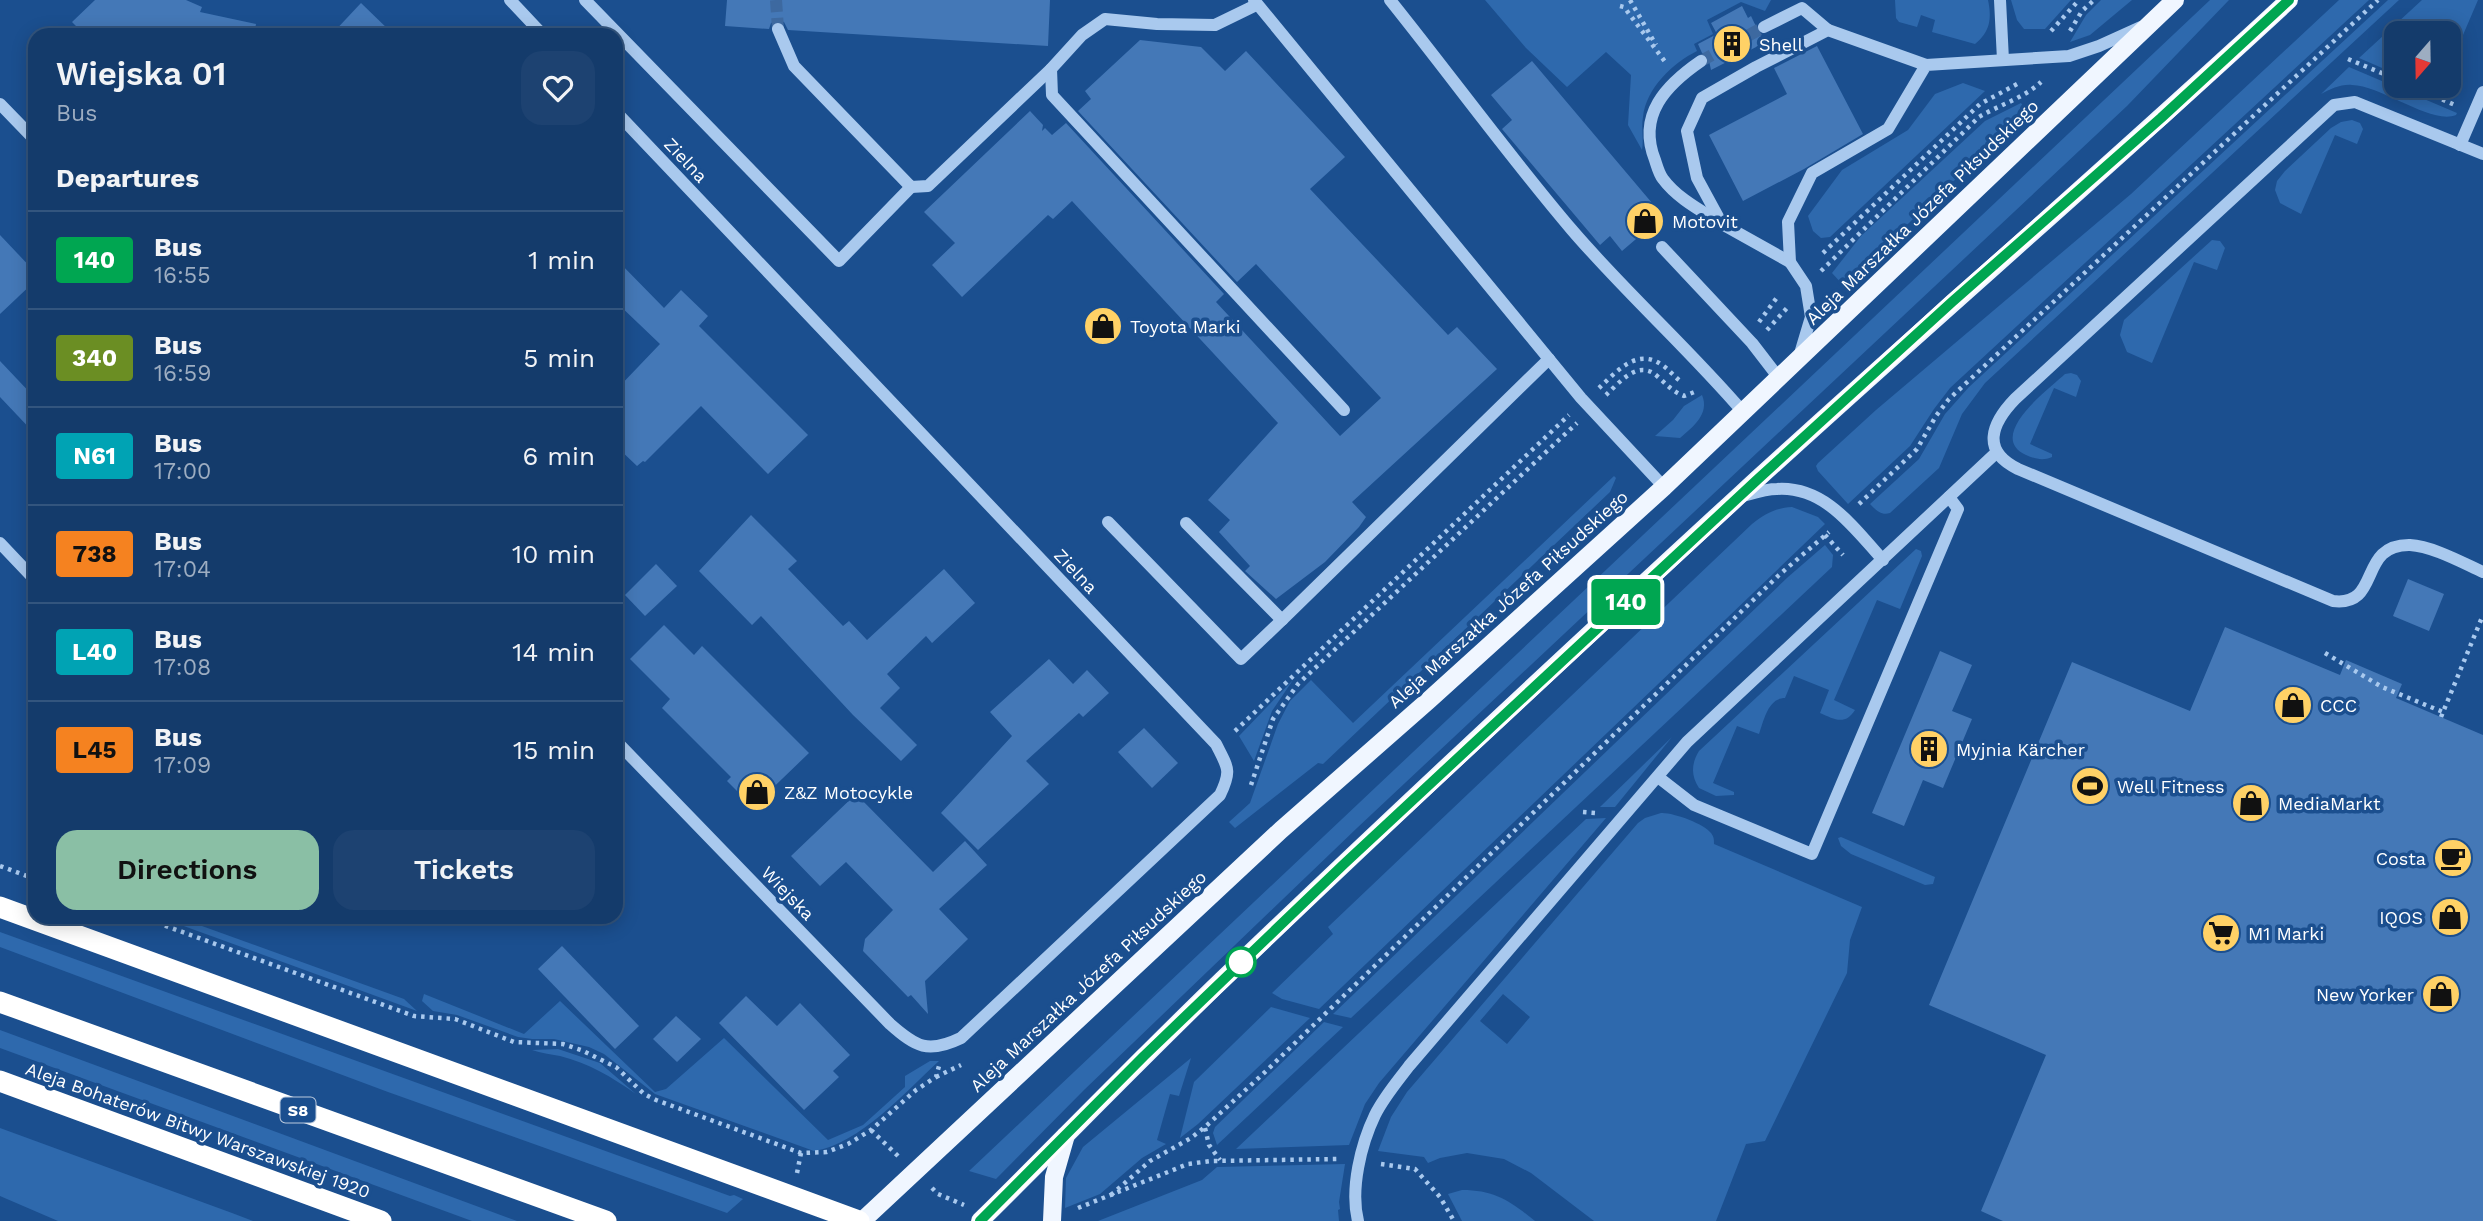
<!DOCTYPE html>
<html lang="en">
<head>
<meta charset="utf-8">
<style>
	:root { --surface:#143b6b; --page:#1d4271; --text:#f1f3f6; --muted:#9dadc1; --line:#33557e; --accent:#8abfa5 }
	body { margin:0; font-family:"Work Sans",sans-serif; background:var(--page); color:var(--text); height:100vh; display:flex; flex-direction:column; font-size:26px; white-space:nowrap }
	* { box-sizing:border-box; margin:0 }
	p { font-size:23px; color:var(--muted) }
	.icon { flex:none; width:38px; height:38px; fill:none; stroke:currentColor; stroke-width:2; stroke-linecap:round; stroke-linejoin:round }
	.map { position:relative; flex:1; overflow:hidden }
	.sheet { position:absolute; left:28px; top:28px; width:595px; height:896px; display:flex; flex-direction:column; background:var(--surface); border-radius:21px; box-shadow:0 4px 18px #0003,0 0 0 2px var(--line) }
	.sheet>* { flex:none }
	.badge { padding:0 14px; border-radius:5px; font-size:24px; line-height:46px }
	.needle { width:46px; rotate:200deg }
	.tools { position:absolute; left:2384px; top:21px; display:grid; gap:14px }
	.tools a { display:grid; place-items:center; width:77px; height:77px; border-radius:14px; background:var(--surface); box-shadow:0 4px 18px #0003,0 0 0 2px var(--line); font-size:35px }
	.map>.badge { position:absolute; translate:-50% -50%; box-shadow:0 0 0 4px #fff }
	h2 { padding:0 28px; font-size:26px; line-height:63px }
	.round { display:grid; place-items:center; flex:none; width:74px; height:74px; border-radius:21px; background:var(--page) }
	.headline { display:flex; align-items:center; justify-content:space-between; height:119px; padding:0 28px }
	h1 { font-size:33px; font-weight:600; line-height:52px }
	.primary-button { display:flex; gap:14px; margin-top:auto; padding:14px 28px }
	.primary-button a { flex:1; height:80px; border-radius:21px; background:var(--accent); color:#111; font-size:28px; font-weight:600; line-height:80px; text-align:center }
	.primary-button a+a { background:var(--page); color:var(--text) }
	ul { padding:0; list-style:none }
	li { display:flex; align-items:center; gap:21px; height:98px; padding:0 28px; border-top:2px solid var(--line) }
	li div { flex:1 }
	li b { display:block; font-size:26px }
	li em { font-style:normal }
	li .badge { min-width:77px; font-weight:700; text-align:center }
	.map>svg:first-child { display:block }
</style>
</head>
<body>
<div class="map">
<svg width="2483" height="1221" viewBox="0 0 2483 1221">
	<rect width="100%" height="100%" fill="#1b4f8f"/>
	<g fill="#2e69ad" fill-rule="evenodd">
		<path d="M 1485,0 L 1771,0 L 1765,11 L 1741,2 L 1707,20 L 1713,34 L 1694,44 L 1697,51 C 1673,63 1646,88 1643,117 C 1641,128 1644,140 1642,150 L 1628,125 L 1631,75 L 1606,52 L 1567,87 L 1526,48 Z"/>
		<path d="M 1895,0 L 1988,0 C 1992,19 1990,32 1975,44 L 1932,32 L 1935,20 L 1921,15 L 1917,27 L 1899,22 L 1896,18 Z"/>
		<polygon points="2011,0 2071,0 2045,29 2024,29 2017,20"/>
		<polygon points="2101,0 2132,0 2090,35 2070,42 2086,15"/>
		<polygon points="2210,0 2229,0 2127,106 1357,828 1084,1090 996,1179 969,1171"/>
		<polygon points="2339,0 2369,0 1950,388 1934,409 1910,446 1848,504 1818,471 1816,466 1818,463 1876,410 2131,194"/>
		<path d="M 2388,0 L 2399,0 L 1985,383 L 1962,414 L 1939,468 L 1890,513 C 1881,516 1876,510 1870,504 L 1919,459 L 1945,414 L 1969,387 Z"/>
		<polygon points="2422,0 2478,0 2448,70 2448,33 2396,33 2396,74 2359,58"/>
		<path d="M 2349,67 L 2457,113 L 2456,115 C 2431,125 2383,86 2352,85 C 2341,84 2331,89 2321,94 Z"/>
		<polygon points="1963,83 1985,91 1830,237 1821,238 1813,231 1808,216 1842,170 1908,130 1935,94"/>
		<polygon points="2021,103 2025,109 2009,129 1843,285 1832,273 1861,236 1985,121"/>
		<polygon points="2352,120 2360,123 2363,129 2357,144 2335,135 2301,214 2280,203 2275,190 2277,181 2285,171 2331,128 2341,122"/>
		<polygon points="2212,240 2220,241 2225,248 2217,270 2194,262 2152,363 2127,352 2120,335 2124,320"/>
		<path d="M 2071,373 L 2077,375 L 2081,381 L 2076,397 L 2054,388 L 2030,444 L 2052,454 L 2052,457 C 2043,461 2035,459 2026,455 C 1985,436 2050,388 2065,374 Z"/>
		<path d="M 1702,395 C 1710,414 1693,427 1680,438 L 1655,436 L 1673,420 L 1684,406 Z"/>
		<polygon points="1614,476 1616,478 1610,492 1323,764 1318,763 1235,828 1229,822 1250,803 1278,724 1290,701 1311,680 1353,723"/>
		<path d="M 1792,507 L 1818,517 L 1825,524 L 1319,1009 L 1282,999 L 1272,993 L 1333,934 L 1328,927 L 1752,524 C 1765,514 1775,508 1792,507 Z"/>
		<polygon points="1825,545 1833,555 1832,567 1351,1018 1333,1014 1788,577"/>
		<path d="M 1916,549 L 1921,551 L 1922,556 L 1900,609 L 1877,600 L 1834,700 L 1855,710 C 1845,726 1834,719 1820,713 L 1829,690 L 1794,676 L 1785,698 C 1768,698 1764,720 1759,734 L 1737,726 L 1713,783 L 1734,792 L 1734,795 L 1716,796 L 1699,788 C 1691,776 1691,764 1699,751 Z"/>
		<polygon points="1293,680 1272,711 1254,761 1239,736"/>
		<polygon points="1672,737 1615,807 1600,807"/>
		<path d="M 1661,813 C 1672,812 1705,824 1711,833 C 1714,837 1714,839 1714,844 L 1862,907 L 1850,940 L 1847,973 L 1765,1141 L 1746,1144 L 1716,1221 L 1594,1221 L 1531,1173 L 1504,1159 L 1467,1153 L 1440,1158 L 1428,1163 L 1424,1157 L 1378,1151 L 1391,1117 L 1407,1092 L 1638,823 L 1645,818 ZM 1503,994 L 1530,1017 L 1507,1044 L 1480,1021 Z"/>
		<polygon points="1606,818 1379,1083 1365,1104 1349,1145 1236,1149 1586,819"/>
		<polygon points="1841,837 1935,877 1933,884 1925,885 1851,854 1841,846 1838,838"/>
		<polygon points="159,917 177,917 404,999 417,1011"/>
		<polygon points="0,932 730,1196 734,1195 743,1199 727,1213 388,1092 0,947"/>
		<path d="M 424,994 L 524,1034 L 560,1001 L 655,1092 L 666,1089 L 724,1038 L 828,1140 L 863,1125 L 905,1087 L 905,1076 L 930,1061 L 939,1061 C 905,1092 860,1144 814,1151 L 655,1094 L 604,1054 L 589,1047 L 554,1039 L 532,1039 L 518,1037 L 457,1015 L 433,1011 L 422,1001 Z"/>
		<polygon points="1271,1007 1310,1018 1198,1124 1180,1138 1194,1082"/>
		<polygon points="1324,1022 1343,1027 1217,1145 1213,1133 1215,1127"/>
		<polygon points="0,1030 517,1221 472,1221 0,1048"/>
		<path d="M 558,1049 L 600,1063 L 636,1094 C 612,1077 588,1063 560,1056 C 550,1054 541,1053 532,1050 Z"/>
		<polygon points="1191,1058 1179,1096 1170,1094 1157,1140 1166,1144 1142,1158 1100,1194 1065,1208 1066,1178 1083,1147"/>
		<polygon points="0,1128 232,1213 253,1221 58,1221 0,1196"/>
		<polygon points="1345,1164 1339,1202 1340,1209 1338,1210 1339,1221 1098,1221 1202,1180 1217,1167"/>
		<path d="M 1462,1190 C 1495,1190 1510,1201 1535,1221 L 1462,1221 L 1448,1194 Z"/>
	</g>
	<g fill="#4478b7">
		<polygon points="95,0 186,0 202,7 200,12 256,24 254,35 85,35 72,22"/>
		<polygon points="727,0 1050,0 1048,46 788,30 784,22 778,20 771,23 769,29 725,26"/>
		<polygon points="361,3 394,35 331,35"/>
		<polygon points="1742,6 1748,18 1751,16 1764,43 1711,70 1708,56 1702,53 1698,44 1717,34 1711,23"/>
		<polygon points="1140,40 1201,47 1225,71 1246,51 1345,157 1310,189 1448,335 1457,327 1497,369 1352,502 1366,517 1359,527 1325,562 1276,599 1245,571 1250,566 1219,532 1230,520 1208,500 1278,423 1072,201 1053,219 1048,215 962,297 932,265 955,243 924,212 1030,111 1043,125 1042,131 1045,128 1052,135 1066,123 1224,294 1216,302 1340,436 1381,398 1256,264 1237,282 1078,111 1091,99 1085,91"/>
		<polygon points="1817,46 1863,134 1804,169 1743,201 1709,135 1787,94 1774,68"/>
		<polygon points="1532,61 1663,216 1622,251 1610,236 1600,245 1502,129 1512,120 1491,95"/>
		<polygon points="0,235 35,272 35,281 0,314"/>
		<polygon points="616,259 664,308 681,290 708,316 699,326 808,435 768,474 701,406 645,462 643,461 637,466 616,446 616,390 660,344 616,302"/>
		<polygon points="0,361 35,398 35,434 0,397"/>
		<polygon points="751,515 797,561 788,569 843,626 849,621 867,640 944,569 975,603 932,643 926,636 887,674 900,688 880,708 917,745 901,761 853,715 761,616 752,625 699,571"/>
		<polygon points="656,564 677,586 645,616 625,595"/>
		<polygon points="2408,579 2444,594 2429,631 2393,616"/>
		<polygon points="664,625 694,655 702,646 809,753 753,807 727,781 731,777 662,708 670,699 630,659"/>
		<polygon points="2225,627 2340,675 2346,660 2402,684 2396,698 2483,735 2483,1221 2003,1221 1981,1211 2046,1055 1929,1005 2072,662 2190,711"/>
		<polygon points="1940,651 1972,665 1952,711 1972,719 1943,788 1923,780 1904,826 1872,813"/>
		<polygon points="1049,659 1073,684 1087,670 1109,693 1083,717 1079,713 1026,761 1049,784 978,850 941,813 1012,736 990,712"/>
		<polygon points="1144,728 1178,763 1152,788 1118,752"/>
		<polygon points="856,794 933,872 965,841 987,865 939,909 968,939 925,981 928,1014 911,995 908,997 863,951 865,939 893,910 846,862 820,886 791,856"/>
		<polygon points="562,946 639,1026 615,1049 538,969"/>
		<polygon points="746,996 777,1026 800,1003 850,1055 833,1071 839,1077 804,1110 719,1023"/>
		<polygon points="676,1016 701,1039 677,1062 653,1039"/>
	</g>
	<g fill="none" stroke-linecap="round" stroke-linejoin="round">
		<g stroke="#3d69a0" stroke-width="12" stroke-dasharray="12 6" stroke-linecap="butt">
			<polyline points="776,0 778,29"/>
			<polyline points="1701,61 1764,27"/>
		</g>
		<g stroke="#a9c9ee" stroke-width="4.5" stroke-dasharray="3.5 5" stroke-linecap="butt">
			<polyline points="1630,0 1656,45"/>
			<polyline points="1620,6 1624,7 1666,63"/>
			<polyline points="2051,31 2079,0"/>
			<polyline points="2070,31 2082,11 2094,0"/>
			<polyline points="2348,59 2396,79"/>
			<polyline points="2411,86 2455,105"/>
			<polyline points="1823,253 1980,104 2019,83"/>
			<path d="M 1821,271 L 1979,117 C 1999,105 2024,98 2041,82"/>
			<polyline points="1759,322 1778,296"/>
			<polyline points="1767,330 1787,308"/>
			<path d="M 1599,388 C 1616,372 1637,347 1662,365 C 1670,370 1675,378 1683,383"/>
			<path d="M 1606,395 C 1620,382 1638,359 1657,376 C 1666,384 1673,392 1684,396 L 1697,391"/>
			<polyline points="1859,504 1917,449 1936,416 1949,399 2378,0"/>
			<polyline points="1825,535 1843,555"/>
			<polyline points="2325,653 2382,687 2443,712"/>
			<polyline points="2441,717 2483,615"/>
			<polyline points="1235,731 1569,415"/>
			<polyline points="1251,785 1273,719 1298,684 1577,423"/>
			<polyline points="1583,812 1596,813"/>
			<polyline points="0,866 35,879"/>
			<polyline points="141,917 414,1016 455,1019 514,1042 563,1044 581,1050 616,1067 644,1094 656,1100 801,1153 827,1152 848,1144 871,1130 916,1090 936,1077 939,1066"/>
			<polyline points="936,1077 961,1065"/>
			<polyline points="1205,1128 1209,1145 1220,1160"/>
			<polyline points="871,1130 898,1156"/>
			<polyline points="1381,1164 1415,1169 1440,1197 1454,1221"/>
			<polyline points="797,1173 801,1153"/>
			<polyline points="932,1188 938,1194 964,1205"/>
			<polyline points="1111,1195 1150,1161 1191,1138 1205,1127 1264,1073 1779,575 1829,532"/>
			<polyline points="1078,1208 1188,1164 1211,1161 1337,1159"/>
		</g>
		<g stroke="#a9c9ee" stroke-width="12">
			<polyline points="510,0 543,35"/>
			<polyline points="585,0 839,261 911,187"/>
			<polyline points="1254,0 1581,398 1664,487"/>
			<path d="M 1390,0 C 1451,76 1509,156 1572,230 C 1626,293 1689,349 1743,412"/>
			<polyline points="2000,0 2003,60"/>
			<polyline points="1256,5 1215,25 1157,24 1105,19 1082,35 1051,69 1052,95 1344,410"/>
			<polyline points="1764,27 1802,8 1828,30"/>
			<polyline points="778,29 794,66 911,187 928,186 1051,69"/>
			<path d="M 1701,61 C 1666,85 1637,115 1655,160 C 1657,166 1659,174 1663,179 C 1677,198 1700,210 1719,222"/>
			<polyline points="0,104 35,140"/>
			<path d="M 616,112 L 1216,744 C 1228,768 1232,770 1220,795 L 961,1038 C 928,1054 916,1047 890,1024 L 616,741"/>
			<polyline points="2460,145 2483,92"/>
			<path d="M 2483,154 L 2355,102 L 2334,105 L 2015,399 C 1991,424 1981,451 2018,469 L 2333,601 C 2382,607 2357,544 2410,545 C 2432,546 2463,563 2483,572"/>
			<polyline points="1662,247 1752,343 1779,378"/>
			<polyline points="1790,262 1722,224 1697,178 1687,131 1702,98 1756,67 1828,30 1926,65"/>
			<polyline points="1799,357 1811,317 1806,286 1790,262 1788,222 1812,173 1888,129 1926,65 2069,56 2099,46 2141,27"/>
			<path d="M 1739,497 C 1751,494 1764,489 1777,489 C 1825,486 1854,528 1883,560"/>
			<polyline points="1108,522 1241,659 1282,620"/>
			<polyline points="1186,523 1282,620 1549,359"/>
			<polyline points="0,543 35,580"/>
			<polyline points="1658,777 1694,805 1812,854 1958,509 1949,497"/>
			<path d="M 1358,1221 C 1350,1189 1361,1144 1375,1115 C 1384,1097 1397,1082 1409,1066 L 1687,742 L 1997,452"/>
		</g>
		<g stroke="#f0f6ff" stroke-width="18">
			<polyline points="862,1221 1281,830 1429,700 1664,487 2175,0"/>
			<path d="M 980,1221 C 1061,1141 1140,1059 1222,980 C 1393,816 1567,654 1741,494 C 1922,328 2109,167 2289,0"/>
			<polyline points="1052,1221 1054,1177 1066,1135"/>
		</g>
		<g stroke="#fff" stroke-width="21">
			<polyline points="0,907 859,1221"/>
			<polyline points="0,1002 606,1221"/>
			<polyline points="0,1081 381,1221"/>
		</g>
	</g>
	<g fill="none" stroke-linecap="round" stroke-linejoin="round">
		<defs>
			<polyline id="line" points="980,1221 1144,1056 1344,864 1758,479 1952,302 2161,118 2289,0"/>
		</defs>
		<use href="#line" stroke="#fff" stroke-width="16"/>
		<use href="#line" stroke="#00a651" stroke-width="10"/>
	</g>
	<defs>
		<symbol id="building-disc" viewBox="-11 -11 22 22"><circle r="9.5" fill="#ffd166" stroke="#1b4f8f"/><path d="M-4-6H4V6H1V3H-1V6H-4ZM-2.5-4.3h1.7v1.8h-1.7ZM.8-4.3h1.7v1.8H.8ZM-2.5-1h1.7V.8h-1.7ZM.8-1h1.7V.8H.8Z" fill="#111"/></symbol>
		<symbol id="shop-disc" viewBox="-11 -11 22 22"><circle r="9.5" fill="#ffd166" stroke="#1b4f8f"/><path d="M-5-2.5h2.3a2.7 3.5 0 0 1 5.4 0H5L5.5 6h-11ZM-1.5-2.5h3a1.5 2.3 0 0 0-3 0Z" fill="#111"/></symbol>
		<symbol id="stadium-disc" viewBox="-11 -11 22 22"><circle r="9.5" fill="#ffd166" stroke="#1b4f8f"/><path d="M0-5a6.5 5 0 1 0 0 10a6.5 5 0 1 0 0-10ZM-3.5-1.8h7v3.6h-7Z" fill="#111"/></symbol>
		<symbol id="cafe-disc" viewBox="-11 -11 22 22"><circle r="9.5" fill="#ffd166" stroke="#1b4f8f"/><path d="M-5.5-4.5H6V0H3Q3 3.5 0 3.5H-2.5Q-5.5 3.5-5.5 0ZM3-3.2v2h1.7v-2ZM-6 4.5H4V6H-6Z" fill="#111"/></symbol>
		<symbol id="supermarket-disc" viewBox="-11 -11 22 22"><circle r="9.5" fill="#ffd166" stroke="#1b4f8f"/><path d="M-6-5.5h2.5l.6 2H6L4.5 2H-2.5L-4.4-4H-6ZM-1.5 3.2a1.3 1.3 0 1 0 .1 0ZM3 3.2a1.3 1.3 0 1 0 .1 0Z" fill="#111"/></symbol>
	</defs>
	<g fill-rule="evenodd">
		<use href="#building-disc" x="1710" y="22" width="44" height="44"/>
		<use href="#shop-disc" x="1623" y="199" width="44" height="44"/>
		<use href="#shop-disc" x="1081" y="304" width="44" height="44"/>
		<use href="#shop-disc" x="2271" y="683" width="44" height="44"/>
		<use href="#building-disc" x="1907" y="727" width="44" height="44"/>
		<use href="#stadium-disc" x="2068" y="764" width="44" height="44"/>
		<use href="#shop-disc" x="735" y="770" width="44" height="44"/>
		<use href="#shop-disc" x="2229" y="781" width="44" height="44"/>
		<use href="#cafe-disc" x="2431" y="836" width="44" height="44"/>
		<use href="#shop-disc" x="2428" y="895" width="44" height="44"/>
		<use href="#supermarket-disc" x="2199" y="911" width="44" height="44"/>
		<use href="#shop-disc" x="2419" y="972" width="44" height="44"/>
	</g>
	<circle fill="#fff" stroke="#00a651" stroke-width="3.5" cx="1241" cy="962" r="14"/>
	<g text-anchor="middle" dominant-baseline="central" stroke-width="7" stroke-linejoin="round" paint-order="stroke">
		<rect fill="#1b4f8f" stroke="#bbcadd" stroke-width="2" x="280.5" y="1097.5" width="35" height="25" rx="5"/>
		<g font-size="16" font-weight="bold" fill="#fff">
			<text x="298" y="1110">S8</text>
		</g>
		<g font-size="18" fill="#fff" stroke="#1b4f8f" text-anchor="start">
			<text x="1759" y="44">Shell</text>
			<text x="1672" y="221">Motovit</text>
			<text x="1130" y="326">Toyota Marki</text>
			<text x="2320" y="705">CCC</text>
			<text x="1956" y="749">Myjnia Kärcher</text>
			<text x="2117" y="786">Well Fitness</text>
			<text x="784" y="792">Z&amp;Z Motocykle</text>
			<text x="2278" y="803">MediaMarkt</text>
			<text x="2426" y="858" text-anchor="end">Costa</text>
			<text x="2423" y="917" text-anchor="end">IQOS</text>
			<text x="2248" y="933">M1 Marki</text>
			<text x="2414" y="994" text-anchor="end">New Yorker</text>
		</g>
		<g font-size="18" fill="#fff" stroke="#1b4f8f">
			<text transform="translate(686 160) rotate(47)">Zielna</text>
			<text transform="translate(1922 212) rotate(-44)">Aleja Marszałka Józefa Piłsudskiego</text>
			<text transform="translate(1076 571) rotate(47)">Zielna</text>
			<text transform="translate(1508 599) rotate(-42)">Aleja Marszałka Józefa Piłsudskiego</text>
			<text transform="translate(788 893) rotate(46)">Wiejska</text>
			<text transform="translate(1088 981) rotate(-43)">Aleja Marszałka Józefa Piłsudskiego</text>
			<text transform="translate(198 1130) rotate(20)">Aleja Bohaterów Bitwy Warszawskiej 1920</text>
		</g>
	</g>
</svg>
<div class="tools">
<a><svg class="needle" viewBox="-14 -14 28 28"><path d="M0-13l5 13h-10z" fill="#e53935"/><path d="M0 13l5-13h-10z" fill="#9dadc1"/></svg></a>
</div>
<b class="badge" style="left:1626px;top:602px;background:#00a651;color:#fff">140</b>
<section class="sheet">
<div class="headline"><div><h1>Wiejska 01</h1><p>Bus</p></div><a class="round"><svg class="icon" aria-label="heart" viewBox="0 0 24 24"><path d="M12 20l-8-8c-3-5 5-10 8-4 3-6 11-1 8 4z"/></svg></a></div>
<h2>Departures</h2>
<ul>
<li><span class="badge" style="background:#00a651;color:#fff">140</span><div><b>Bus</b><p>16:55</p></div><em>1 min</em></li>
<li><span class="badge" style="background:#6b8e23;color:#fff">340</span><div><b>Bus</b><p>16:59</p></div><em>5 min</em></li>
<li><span class="badge" style="background:#00a3b4;color:#fff">N61</span><div><b>Bus</b><p>17:00</p></div><em>6 min</em></li>
<li><span class="badge" style="background:#f58220;color:#111">738</span><div><b>Bus</b><p>17:04</p></div><em>10 min</em></li>
<li><span class="badge" style="background:#00a3b4;color:#fff">L40</span><div><b>Bus</b><p>17:08</p></div><em>14 min</em></li>
<li><span class="badge" style="background:#f58220;color:#111">L45</span><div><b>Bus</b><p>17:09</p></div><em>15 min</em></li>
</ul>
<div class="primary-button"><a>Directions</a><a>Tickets</a></div>
</section>
</div>
</body>
</html>
